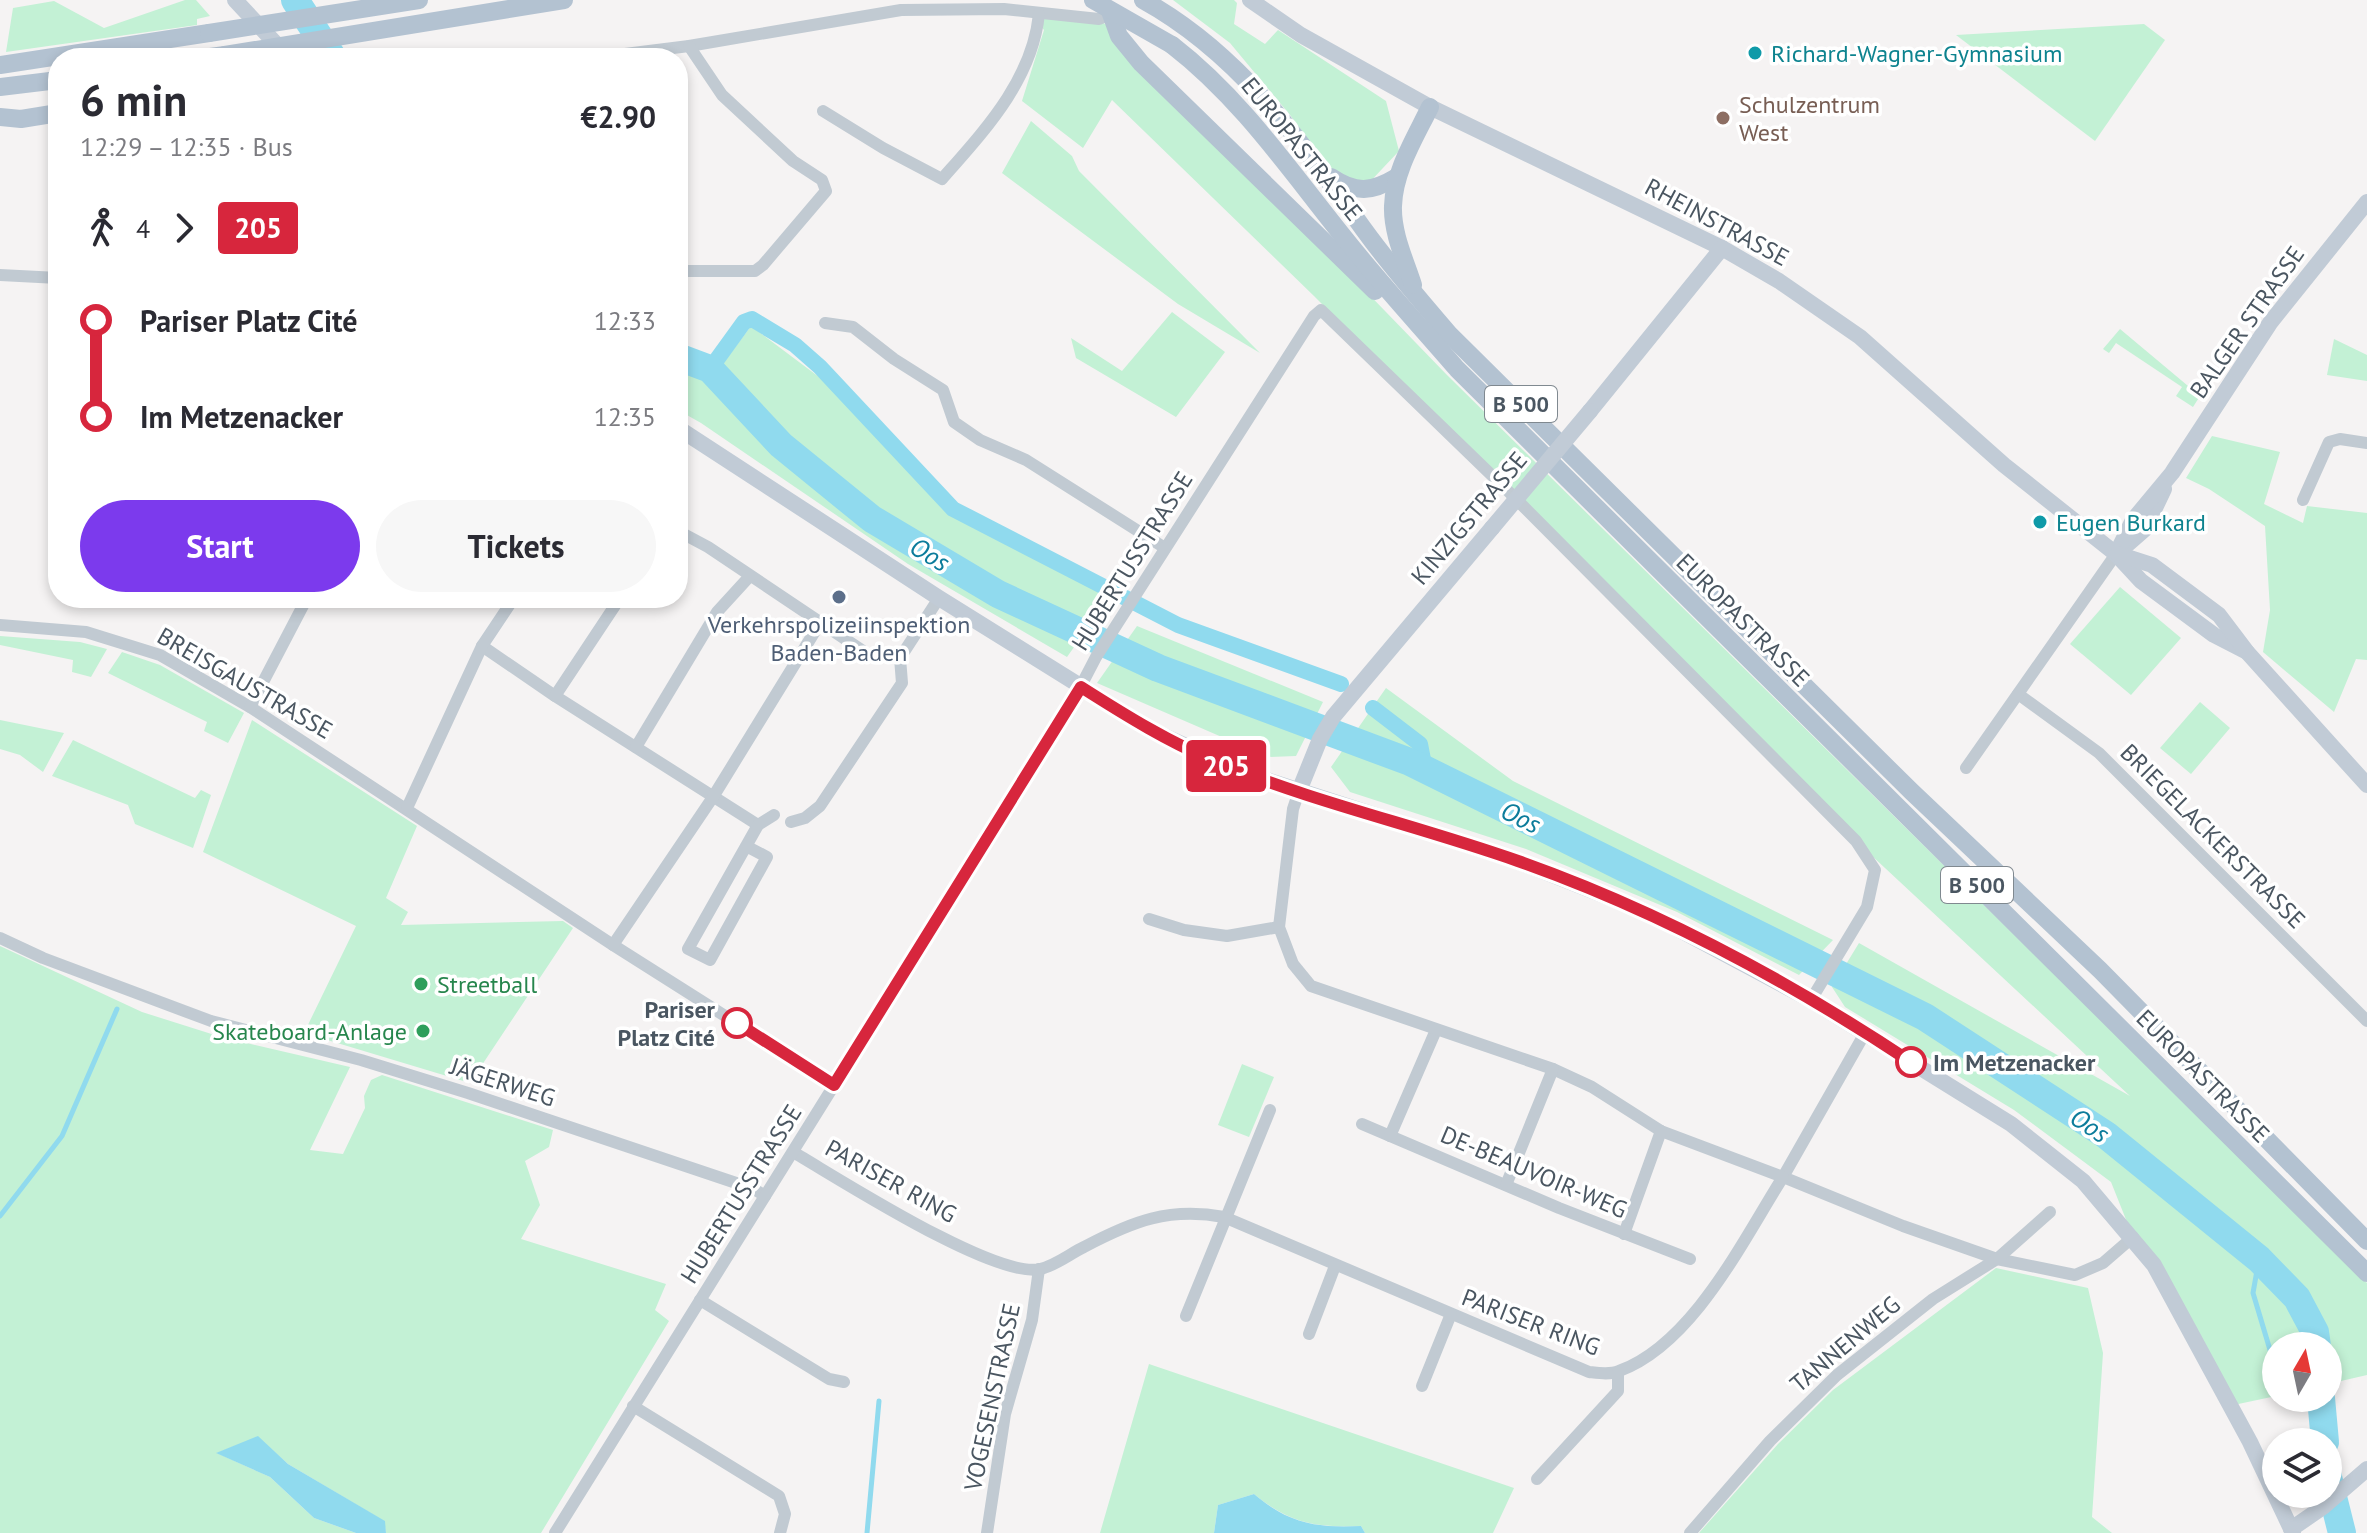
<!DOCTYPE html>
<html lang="en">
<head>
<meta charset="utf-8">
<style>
	:root { --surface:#fff; --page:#f7f7f7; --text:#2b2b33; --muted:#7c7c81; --accent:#7c3aed }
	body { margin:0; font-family:"PT Sans",sans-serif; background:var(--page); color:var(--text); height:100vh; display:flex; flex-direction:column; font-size:30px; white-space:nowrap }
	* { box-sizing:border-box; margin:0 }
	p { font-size:26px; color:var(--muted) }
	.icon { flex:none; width:44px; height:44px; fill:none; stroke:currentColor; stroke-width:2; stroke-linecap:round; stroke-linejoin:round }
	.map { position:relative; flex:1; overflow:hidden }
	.details { position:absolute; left:48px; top:48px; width:640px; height:560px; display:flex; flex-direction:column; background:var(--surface); border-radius:32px; box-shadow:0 4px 12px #0003 }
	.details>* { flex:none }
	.badge { padding:0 16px; border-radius:6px; font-size:28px; line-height:52px }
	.needle { width:52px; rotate:9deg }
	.fabs { position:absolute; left:2262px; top:1332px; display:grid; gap:16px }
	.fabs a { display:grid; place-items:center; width:80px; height:80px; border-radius:50%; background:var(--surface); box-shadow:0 4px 12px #0003; font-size:40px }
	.map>.badge { position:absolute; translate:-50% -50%; box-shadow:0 0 0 4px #fff }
	.legs { display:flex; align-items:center; gap:12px; height:88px; padding:0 32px; font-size:26px }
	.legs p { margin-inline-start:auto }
	.headline { display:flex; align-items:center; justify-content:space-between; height:136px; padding:0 32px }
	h1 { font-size:44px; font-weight:600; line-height:60px }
	.primary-button { display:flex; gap:16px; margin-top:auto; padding:16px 32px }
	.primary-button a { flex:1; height:92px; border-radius:48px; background:var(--accent); color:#fff; font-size:32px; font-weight:600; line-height:92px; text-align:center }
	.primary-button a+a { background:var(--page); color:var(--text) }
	ul { padding:0 32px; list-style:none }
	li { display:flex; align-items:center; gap:28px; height:96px; font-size:30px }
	li i { display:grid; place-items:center; width:12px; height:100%; margin:0 10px; background:currentColor }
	li i::after { content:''; width:20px; height:20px; margin:-10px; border:6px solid; border-radius:50%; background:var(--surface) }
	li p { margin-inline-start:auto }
	li:first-child i { background:linear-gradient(#0000 50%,currentColor 0) }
	li:last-child i { background:linear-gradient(currentColor 50%,#0000 0) }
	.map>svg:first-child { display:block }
</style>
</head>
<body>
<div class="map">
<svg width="2367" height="1533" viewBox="0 0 2367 1533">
	<rect width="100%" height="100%" fill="#f5f3f3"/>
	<g fill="#c3f1d5">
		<polygon points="185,0 196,0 210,16 197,19 197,25 6,52 13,8 54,1 104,28"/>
		<polygon points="1173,0 1234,0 1237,3 1234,24 1265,44 1278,30 1386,101 1399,151 1366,186 1332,172 1290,115 1230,43"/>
		<polygon points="1040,16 1100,21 1110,27 1447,375 2367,1283 2367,1375 2328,1384 2328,1346 2276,1346 2276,1396 2229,1406 2133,1237 2111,1182 2014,1110 1845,1007 1832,987 1859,943 2130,1096 1856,841 1314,296 1112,100 1083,148 1022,101 1044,30 1038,23"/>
		<polygon points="2144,24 2165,40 2095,141 1956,35"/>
		<polygon points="1031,121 1072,156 1079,171 1260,353 1178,304 1002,173"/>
		<polygon points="1172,312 1225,352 1176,417 1076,358 1071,338 1122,371"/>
		<polygon points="751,326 827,383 951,513 1111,595 1067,657 908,564 701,423 678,410 678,366 712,378"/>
		<polygon points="2120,329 2200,396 2193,407 2176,396 2182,387 2116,343 2109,353 2103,349"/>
		<polygon points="2334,339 2367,355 2367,381 2327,375"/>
		<polygon points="2212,436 2280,452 2264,504 2303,523 2307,506 2367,513 2367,660 2356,659 2334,712 2263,652 2270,610 2265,526 2209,489 2186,478"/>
		<polygon points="2120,587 2181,638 2131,695 2070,644"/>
		<polygon points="1137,626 1323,702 1296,756 1268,757 1097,683"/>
		<polygon points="0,636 80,642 107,649 91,677 72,672 73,660 0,645"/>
		<polygon points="122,652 160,665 244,713 228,743 204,731 207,722 108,673"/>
		<polygon points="1386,688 1513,781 1833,940 1799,975 1677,912 1526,849 1350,792 1331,767"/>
		<polygon points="2200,702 2230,728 2191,774 2160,748"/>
		<polygon points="0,720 64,733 43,772 20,755 0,749"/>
		<polygon points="252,720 417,826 386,898 408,912 401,925 563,921 573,928 470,1083 304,1033 356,926 203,852"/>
		<polygon points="73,740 195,798 201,790 211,795 193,848 135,824 128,805 52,776"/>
		<polygon points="0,946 142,1012 221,1037 350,1067 310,1150 343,1154 365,1108 364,1096 371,1080 382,1075 553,1130 549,1147 525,1161 540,1205 521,1239 666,1284 655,1310 669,1321 541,1533 386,1533 384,1521 288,1464 258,1437 217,1453 270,1477 314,1518 356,1533 0,1533"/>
		<polygon points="1242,1064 1274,1077 1249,1137 1218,1125"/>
		<polygon points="1996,1268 2088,1288 2103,1353 2092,1517 2112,1533 1699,1533 1778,1444 1833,1390"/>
		<path d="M 1149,1364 L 1514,1488 L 1493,1533 L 1365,1533 L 1361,1526 C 1316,1528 1289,1523 1254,1494 L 1218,1505 L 1214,1533 L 1100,1533 Z"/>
	</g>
	<g fill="#90daee">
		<polygon points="258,1436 288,1464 385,1521 386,1533 356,1533 314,1518 270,1477 216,1453"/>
		<path d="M 1254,1494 C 1289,1524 1317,1528 1361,1526 L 1365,1533 L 1214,1533 L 1218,1505 Z"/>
	</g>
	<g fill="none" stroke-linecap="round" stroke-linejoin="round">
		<g stroke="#90daee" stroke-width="5">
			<polyline points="0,1216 62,1136 117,1009"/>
			<polyline points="2259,1259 2253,1293 2276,1370"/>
			<polyline points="867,1533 879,1401"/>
		</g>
		<g stroke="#90daee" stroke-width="16">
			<polyline points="710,369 744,322 752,319 795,345 820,367 953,509 1178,625 1341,684"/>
			<polyline points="1373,708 1420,744 1425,770"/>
		</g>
		<g stroke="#90daee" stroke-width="28">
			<polyline points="295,0 333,58"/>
			<polyline points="678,357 710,369 781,445 872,519 998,594 1158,668 1410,762 1925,1017 2106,1135 2259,1259 2297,1298 2315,1332 2317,1346"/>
			<polyline points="2321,1398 2325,1442"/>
			<polyline points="2328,1477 2342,1533"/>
		</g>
		<g stroke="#c1cad2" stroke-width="12">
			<polyline points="593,58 689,46 901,10 1004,9 1099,19 1111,14"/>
			<path d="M 823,111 L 883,148 L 942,179 C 984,131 1032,81 1039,14"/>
			<polyline points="678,271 755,271 763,265 826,191 822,180 793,161 722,95 689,46"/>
			<polyline points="0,275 58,278"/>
			<polyline points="825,323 853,327 894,359 943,390 954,422 980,440 1026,460 1165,548"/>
			<polyline points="2303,500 2329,442 2340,439 2367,443"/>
			<polyline points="678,531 708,547 869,655"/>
			<polyline points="0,625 86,632 160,655 250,707 613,945 834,1085"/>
			<polyline points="482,646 555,696 758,825"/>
			<polyline points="2018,694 2099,753 2367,1021"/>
			<polyline points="555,696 620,598"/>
			<polyline points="250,707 307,598"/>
			<polyline points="636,747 717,612 749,577"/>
			<polyline points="1966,768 2116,554"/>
			<polyline points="407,808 482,646 514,598"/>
			<polyline points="791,822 805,818 820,806 902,683 900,658 939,598"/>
			<polyline points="746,846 767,857 710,960 688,949 758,825 774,815"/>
			<polyline points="1149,919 1184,930 1227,936 1279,927"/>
			<polyline points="0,938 43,958 211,1021 361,1060 468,1093 754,1189 765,1196"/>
			<polyline points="613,945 713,797 820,623"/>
			<polyline points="1865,1033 1783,1177 1903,1226 1997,1259 2075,1275 2103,1263 2133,1237"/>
			<polyline points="1362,1124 1559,1208 1690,1259"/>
			<polyline points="1390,1136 1436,1030"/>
			<path d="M 793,1152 C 838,1178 994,1279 1040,1269 C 1055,1266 1071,1253 1084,1247 C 1133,1221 1169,1207 1224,1217 L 1589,1372 C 1598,1373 1610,1375 1619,1371 C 1693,1344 1743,1240 1783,1177 L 1661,1131 L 1592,1087 L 1553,1069 L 1311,986 L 1293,964 L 1279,927 L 1293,809 L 1299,791"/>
			<polyline points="1506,1185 1553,1069"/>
			<polyline points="1624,1234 1661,1131"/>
			<polyline points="700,1300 829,1379 844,1382"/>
			<polyline points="1186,1316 1270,1110"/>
			<polyline points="1309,1334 1335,1266"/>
			<polyline points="1422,1386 1451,1314"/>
			<polyline points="633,1406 779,1496 785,1514 780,1533"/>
			<polyline points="1537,1479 1618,1391 1618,1372"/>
			<polyline points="555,1533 1071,705 1096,657 1314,316 1321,310 1509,492 1856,841 1875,870 1867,907 1811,1000"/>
			<polyline points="987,1533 1005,1414 1032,1320 1039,1269"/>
			<polyline points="1690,1533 1770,1441 1837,1375 1933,1299 1997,1259 2050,1212"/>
		</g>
		<g stroke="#c1cbd6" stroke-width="16">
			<polyline points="235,0 277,45 284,58"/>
			<polyline points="1250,0 1301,35 1430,107 1722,248 1779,281 1860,337 2004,465 2116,554 2141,581 2214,635 2247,652"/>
			<polyline points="1590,411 1722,248"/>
			<polyline points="678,428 939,598 1151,730 1245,773 1517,861 1646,912 1811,1000 2011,1124 2083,1181 2154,1265 2250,1442 2293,1533"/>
			<polyline points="2121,550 2145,529 2164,489"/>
			<polyline points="2116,554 2133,520 2172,473 2270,323 2367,202"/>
			<polyline points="2118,554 2152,565 2219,615 2247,652 2367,785"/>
			<polyline points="1299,791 1320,739 1333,717 1492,528"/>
			<polyline points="2291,1529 2323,1507 2367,1469"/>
		</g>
		<g stroke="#b3c2d1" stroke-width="18">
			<path d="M 1143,0 C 1241,54 1301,142 1365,231 C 1391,267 1421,301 1450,335 L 1912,792 L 2100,970 L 2367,1241"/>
			<polyline points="1111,14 1119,36 1141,63 1375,291"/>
			<path d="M 1172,45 C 1242,99 1291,172 1346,240 C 1381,284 1420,326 1457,369 L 2367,1273"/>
			<polyline points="203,58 225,55"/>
			<polyline points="0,65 209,33"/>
			<polyline points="0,87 58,80"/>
			<polyline points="0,117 21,119 58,113"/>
			<path d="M 1331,177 C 1356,194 1372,192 1397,177"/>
			<path d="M 1413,285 C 1405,260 1392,233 1393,206 C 1394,171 1415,138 1430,107"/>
		</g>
		<polyline stroke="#c1cbd6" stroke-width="16" points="1492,528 1590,411"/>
		<g stroke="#b3c2d1" stroke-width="18">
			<polyline points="1093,0 1172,45"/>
			<polyline points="209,33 419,0"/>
			<polyline points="225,55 564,0"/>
		</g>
	</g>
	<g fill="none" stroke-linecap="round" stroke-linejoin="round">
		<defs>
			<path id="line-1" d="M 737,1023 L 834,1085 L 1081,687 C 1125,715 1170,743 1219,763 C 1316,803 1419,826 1518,861 C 1657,910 1789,981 1911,1062"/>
		</defs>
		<use href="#line-1" stroke="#fff" stroke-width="18"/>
		<use href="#line-1" stroke="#d7263d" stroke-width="12"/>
	</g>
	<g fill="#0f9aa8" stroke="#fff" stroke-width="3">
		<circle cx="1755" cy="53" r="8"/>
		<circle cx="2040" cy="522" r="8"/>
	</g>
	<circle fill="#8d6e63" stroke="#fff" stroke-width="3" cx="1723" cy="118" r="8"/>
	<circle fill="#5c6f8a" stroke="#fff" stroke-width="3" cx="839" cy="597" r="8"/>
	<g fill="#2e9e5b" stroke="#fff" stroke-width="3">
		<circle cx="421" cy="984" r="8"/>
		<circle cx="423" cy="1031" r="8"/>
	</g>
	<g fill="#fff" stroke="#d7263d" stroke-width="4">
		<circle cx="737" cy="1023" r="14"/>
		<circle cx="1911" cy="1062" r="14"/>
	</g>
	<g text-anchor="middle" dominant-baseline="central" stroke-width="7" stroke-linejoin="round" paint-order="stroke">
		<g fill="#fff" stroke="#808990" stroke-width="2">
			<rect x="1485" y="386" width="72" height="36" rx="6"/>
			<rect x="1941" y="867" width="72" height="36" rx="6"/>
		</g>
		<g font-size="22" font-weight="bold" fill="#4a5661">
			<text x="1521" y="404">B 500</text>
			<text x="1977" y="885">B 500</text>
		</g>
		<g font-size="24" fill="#0d838f" stroke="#fff" text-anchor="start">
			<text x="1771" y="53">Richard-Wagner-Gymnasium</text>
			<text x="2056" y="522">Eugen Burkard</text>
		</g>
		<g font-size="24" fill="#785e54" stroke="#fff" text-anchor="start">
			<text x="1739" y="104">Schulzentrum<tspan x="1739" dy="28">West</tspan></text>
		</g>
		<g font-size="24" fill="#4a5661" stroke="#fff">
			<text transform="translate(1302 149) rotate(51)">EUROPASTRASSE</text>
			<text transform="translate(1717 222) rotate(28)">RHEINSTRASSE</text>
			<text transform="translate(2247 322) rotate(-55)">BALGER STRASSE</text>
			<text transform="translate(1469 518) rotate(-50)">KINZIGSTRASSE</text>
			<text transform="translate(1132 561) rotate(-58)">HUBERTUSSTRASSE</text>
			<text transform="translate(1743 620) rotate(45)">EUROPASTRASSE</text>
			<text transform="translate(245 683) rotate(30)">BREISGAUSTRASSE</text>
			<text transform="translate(2213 836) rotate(45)">BRIEGELACKERSTRASSE</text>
			<text transform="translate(2203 1076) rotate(45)">EUROPASTRASSE</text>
			<text transform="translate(503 1082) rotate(18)">JÄGERWEG</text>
			<text transform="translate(1534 1172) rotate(23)">DE-BEAUVOIR-WEG</text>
			<text transform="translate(891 1181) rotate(29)">PARISER RING</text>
			<text transform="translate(741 1194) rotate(-58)">HUBERTUSSTRASSE</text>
			<text transform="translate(1531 1322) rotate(21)">PARISER RING</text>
			<text transform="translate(1845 1344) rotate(-40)">TANNENWEG</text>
			<text transform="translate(992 1397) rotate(-78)">VOGESENSTRASSE</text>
		</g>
		<g font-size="24" fill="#4e5e75" stroke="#fff">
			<text x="839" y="624">Verkehrspolizeiinspektion<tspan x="839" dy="28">Baden-Baden</tspan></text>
		</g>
		<g font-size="24" fill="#27864d" stroke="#fff" text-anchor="start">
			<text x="437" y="984">Streetball</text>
			<text x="407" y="1031" text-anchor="end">Skateboard-Anlage</text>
		</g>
		<g font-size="24" font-weight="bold" fill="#4a5661" stroke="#fff" text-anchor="end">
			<text x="715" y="1009">Pariser<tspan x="715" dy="28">Platz Cité</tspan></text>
			<text x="1933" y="1062" text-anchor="start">Im Metzenacker</text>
		</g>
		<g font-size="26" font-style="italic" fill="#0c7c9b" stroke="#fff">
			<text transform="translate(930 554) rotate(31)">Oos</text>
			<text transform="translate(1521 817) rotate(26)">Oos</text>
			<text transform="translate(2090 1125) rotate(34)">Oos</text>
		</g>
	</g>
</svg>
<div class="fabs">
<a><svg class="needle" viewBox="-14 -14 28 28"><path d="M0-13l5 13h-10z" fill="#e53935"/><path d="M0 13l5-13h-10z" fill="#7c7c81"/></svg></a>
<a><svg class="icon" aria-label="layers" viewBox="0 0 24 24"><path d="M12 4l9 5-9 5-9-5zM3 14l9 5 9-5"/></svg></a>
</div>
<b class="badge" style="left:1226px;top:766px;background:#d7263d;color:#fff">205</b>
<section class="details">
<div class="headline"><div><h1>6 min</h1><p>12:29 – 12:35 · Bus</p></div><b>€2.90</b></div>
<div class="legs"><svg class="icon" aria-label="walk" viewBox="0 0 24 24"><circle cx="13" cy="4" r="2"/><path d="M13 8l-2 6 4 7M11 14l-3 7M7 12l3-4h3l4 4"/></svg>4<svg class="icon" aria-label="forward" viewBox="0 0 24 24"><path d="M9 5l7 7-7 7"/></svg><b class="badge" style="background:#d7263d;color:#fff">205</b></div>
<ul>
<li><i style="color:#d7263d"></i><b>Pariser Platz Cité</b><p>12:33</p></li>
<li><i style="color:#d7263d"></i><b>Im Metzenacker</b><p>12:35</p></li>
</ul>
<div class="primary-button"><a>Start</a><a>Tickets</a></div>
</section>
</div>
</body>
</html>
